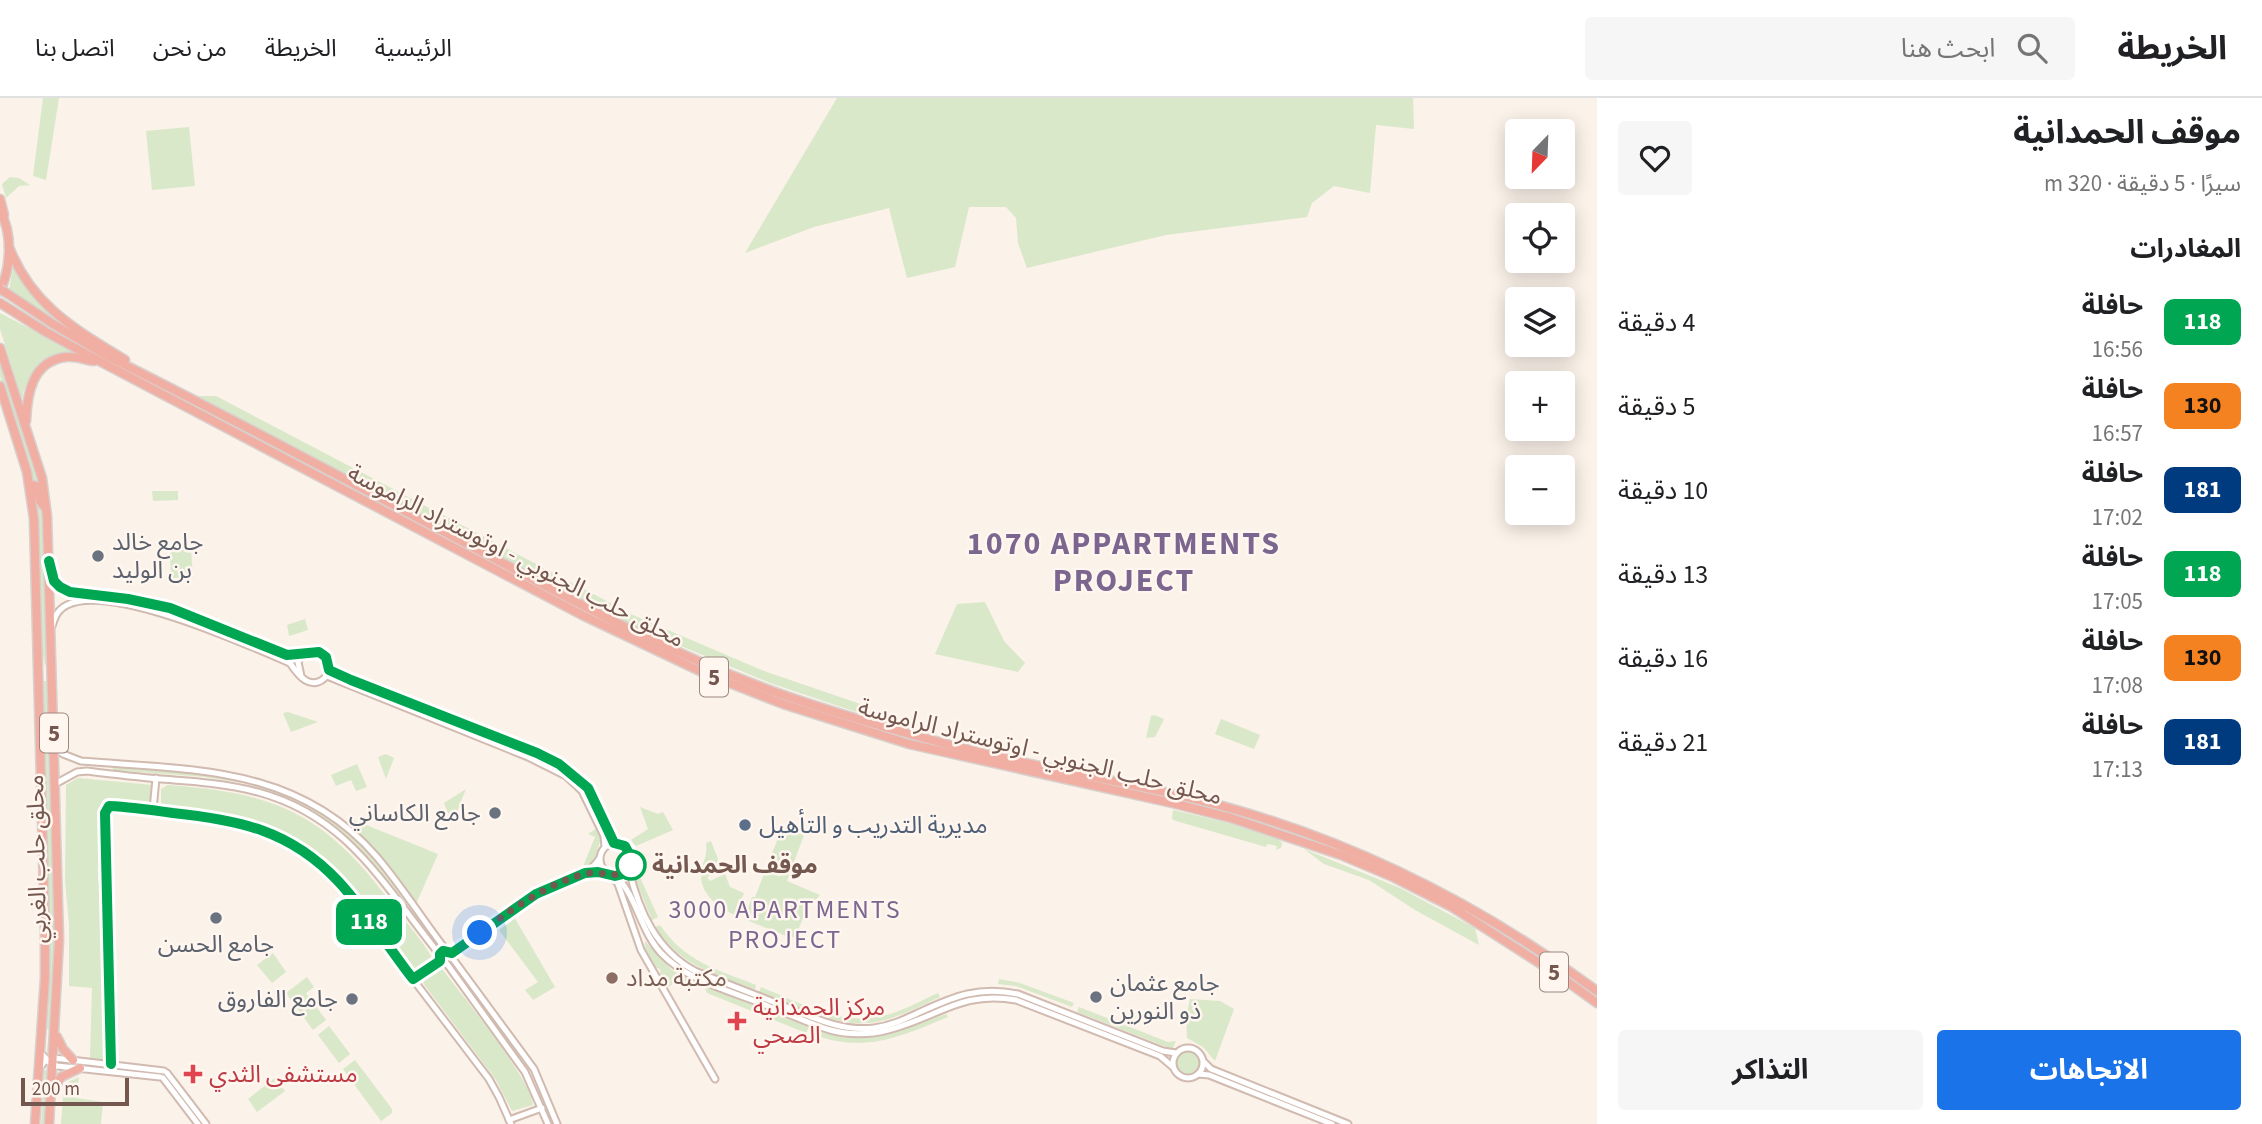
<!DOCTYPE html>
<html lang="ar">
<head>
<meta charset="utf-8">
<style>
	:root { --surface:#fff; --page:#f6f6f6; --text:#202124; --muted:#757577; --line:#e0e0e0; --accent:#1a73e8 }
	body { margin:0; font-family:"Source Sans 3","Noto Sans Arabic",sans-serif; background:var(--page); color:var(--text); direction:rtl; height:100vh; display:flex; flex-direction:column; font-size:26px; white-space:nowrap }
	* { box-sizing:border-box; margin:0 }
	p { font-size:23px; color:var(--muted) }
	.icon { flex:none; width:38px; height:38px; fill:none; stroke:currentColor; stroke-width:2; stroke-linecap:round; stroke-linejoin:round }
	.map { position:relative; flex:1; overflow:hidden; direction:ltr }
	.panel { display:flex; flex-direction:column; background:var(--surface); width:665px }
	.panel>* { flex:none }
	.badge { padding:0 14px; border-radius:10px; font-size:24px; line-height:46px }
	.needle { width:46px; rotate:203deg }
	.tools { position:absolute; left:1505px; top:21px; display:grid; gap:14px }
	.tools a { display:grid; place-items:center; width:70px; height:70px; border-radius:7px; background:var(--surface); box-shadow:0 4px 18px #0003; font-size:35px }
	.scale { position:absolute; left:21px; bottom:18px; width:108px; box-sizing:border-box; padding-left:7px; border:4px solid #74574e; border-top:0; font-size:19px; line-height:24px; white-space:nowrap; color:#74574e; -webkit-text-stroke:5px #fef6ef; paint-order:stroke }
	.you { position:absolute; width:35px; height:35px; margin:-18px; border:5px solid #fff; border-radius:50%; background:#1a73e8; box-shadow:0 0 0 10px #1a73e833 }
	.map>.badge { position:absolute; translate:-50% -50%; box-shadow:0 0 0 4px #fff }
	h2 { padding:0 21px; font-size:26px; line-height:63px }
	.round { display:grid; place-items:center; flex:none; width:74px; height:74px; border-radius:7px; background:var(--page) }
	.overview { display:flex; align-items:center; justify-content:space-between; height:119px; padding:0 21px }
	h1 { font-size:33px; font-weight:700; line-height:52px }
	.primary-button { display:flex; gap:14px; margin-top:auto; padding:14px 21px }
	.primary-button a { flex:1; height:80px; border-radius:7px; background:var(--accent); color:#fff; font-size:28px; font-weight:700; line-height:80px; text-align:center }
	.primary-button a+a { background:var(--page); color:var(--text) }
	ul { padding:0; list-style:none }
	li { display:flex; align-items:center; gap:21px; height:84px; padding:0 21px }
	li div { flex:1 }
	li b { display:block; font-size:26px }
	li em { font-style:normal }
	li .badge { min-width:77px; font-weight:700; text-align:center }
	header { display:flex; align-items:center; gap:42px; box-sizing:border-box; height:98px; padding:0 35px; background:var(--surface); border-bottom:2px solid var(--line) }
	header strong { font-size:33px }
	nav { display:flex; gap:38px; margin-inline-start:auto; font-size:24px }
	.search { width:490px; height:63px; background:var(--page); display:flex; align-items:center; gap:18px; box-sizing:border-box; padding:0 24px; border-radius:7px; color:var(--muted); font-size:26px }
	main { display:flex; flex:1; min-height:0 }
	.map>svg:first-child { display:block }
</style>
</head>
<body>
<header>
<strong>الخريطة</strong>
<div class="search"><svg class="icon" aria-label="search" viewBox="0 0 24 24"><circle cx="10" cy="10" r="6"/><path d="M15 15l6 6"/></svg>ابحث هنا</div>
<nav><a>الرئيسية</a><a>الخريطة</a><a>من نحن</a><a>اتصل بنا</a></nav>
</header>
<main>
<section class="panel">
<div class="overview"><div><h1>موقف الحمدانية</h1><p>سيرًا · 5 دقيقة · 320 m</p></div><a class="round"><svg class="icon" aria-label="heart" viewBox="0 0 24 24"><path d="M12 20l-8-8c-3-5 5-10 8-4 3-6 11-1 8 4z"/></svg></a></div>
<h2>المغادرات</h2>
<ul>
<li><span class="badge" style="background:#00a651;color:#fff">118</span><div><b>حافلة</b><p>16:56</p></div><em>4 دقيقة</em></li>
<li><span class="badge" style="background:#f58220;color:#111">130</span><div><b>حافلة</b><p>16:57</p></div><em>5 دقيقة</em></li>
<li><span class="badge" style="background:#003b80;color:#fff">181</span><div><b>حافلة</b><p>17:02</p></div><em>10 دقيقة</em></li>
<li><span class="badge" style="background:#00a651;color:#fff">118</span><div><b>حافلة</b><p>17:05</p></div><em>13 دقيقة</em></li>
<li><span class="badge" style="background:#f58220;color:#111">130</span><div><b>حافلة</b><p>17:08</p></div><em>16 دقيقة</em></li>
<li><span class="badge" style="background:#003b80;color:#fff">181</span><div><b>حافلة</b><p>17:13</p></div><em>21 دقيقة</em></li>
</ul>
<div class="primary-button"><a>الاتجاهات</a><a>التذاكر</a></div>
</section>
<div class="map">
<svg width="1597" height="1026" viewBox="0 0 1597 1026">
	<rect width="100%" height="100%" fill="#fbf2e9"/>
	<g fill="#d9e8c8">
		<polygon points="43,0 59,0 46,82 33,78"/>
		<polygon points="837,0 1413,0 1414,31 1376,27 1370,95 1334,88 1312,105 1307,119 1166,137 1027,170 1018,145 1016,120 1006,109 969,109 955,169 907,180 889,110 814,129 745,155"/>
		<polygon points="189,29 195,88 152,92 146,33"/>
		<polygon points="10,79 19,80 30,87 19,88 6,100 2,86"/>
		<polygon points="13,170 35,202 82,238 9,192"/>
		<path d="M 0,215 L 77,255 C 44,258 29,268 22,301 L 0,231 Z"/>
		<polygon points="0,264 34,367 42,400 33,385 0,278"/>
		<polygon points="192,298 216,298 635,518 764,573 869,609 867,613 862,616 770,585 635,529"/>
		<polygon points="34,391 43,412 49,567 45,567 43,557 39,446"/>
		<polygon points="152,393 178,393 178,402 153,403"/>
		<polygon points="191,451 193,480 171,480 170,452"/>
		<polygon points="985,504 1004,543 1025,565 1018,574 935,556 957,506"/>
		<polygon points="305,521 308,532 289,538 287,527"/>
		<polygon points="43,583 49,583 55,844 49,955 47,954 49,933 47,930 49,902"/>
		<polygon points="288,614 318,624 291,634 283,615"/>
		<polygon points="1154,617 1164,621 1155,639 1146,640 1151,618"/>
		<polygon points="1221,621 1260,637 1254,651 1215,636"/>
		<polygon points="386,656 394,660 386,681 378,659"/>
		<polygon points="357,666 367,689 356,693 351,682 336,688 331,677"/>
		<polygon points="113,669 210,676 243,683 243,685 205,679 113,672"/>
		<polygon points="78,680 153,687 149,709 107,704 104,707 105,764 98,765 98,783 105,784 109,963 90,960 92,890 69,888 69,826 65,783 66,687"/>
		<path d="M 251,684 C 272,691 292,698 311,709 C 368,741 404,801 442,851 L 440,853 C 382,776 348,718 250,687 Z"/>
		<path d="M 168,687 C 278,695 325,716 392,806 C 405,824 423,842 433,862 L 417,873 L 414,872 C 370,815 328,745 254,724 C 224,716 194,715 163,710 L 161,706 L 161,691 Z"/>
		<polygon points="466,691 452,726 444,705"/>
		<polygon points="640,709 658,716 663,714 673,732 636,748 631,742 648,731"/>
		<polygon points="1173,712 1225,724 1278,741 1282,745 1281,750 1276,752 1277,748 1267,746 1266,749 1176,723 1172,721"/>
		<polygon points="354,722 438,756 416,806 376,753 350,730"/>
		<polygon points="782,730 804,737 787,783 820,797 806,812 796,838 791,840 744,821 752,799 755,799"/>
		<polygon points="596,731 601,741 592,767 582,771 595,739 588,736"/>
		<path d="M 711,743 L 718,761 L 714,775 L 707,779 L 710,783 L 725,776 L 730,789 L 744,795 L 735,817 C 719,810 701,797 701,777 C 701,765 708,760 706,745 Z"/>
		<polygon points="1304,751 1400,790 1475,830 1479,847 1415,812 1369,782 1324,766"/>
		<polygon points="638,775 658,819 652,822 635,781"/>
		<polygon points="513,817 555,889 533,902 525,892 538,884 496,828"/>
		<path d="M 660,827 C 685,864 716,871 756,887 L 755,892 C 714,876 679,867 655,829 Z"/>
		<polygon points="645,843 672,872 700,887 681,889 677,883 667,890 659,875 661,873 658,870 656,870 645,850"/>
		<polygon points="273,855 286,874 272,885 257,867"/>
		<path d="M 439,871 L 443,872 C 463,899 530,979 533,1007 L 512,1013 L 496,982 L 423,885 L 425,881 Z"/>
		<polygon points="307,879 314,889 306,895 326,922 313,932 286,895"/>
		<polygon points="999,881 1020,885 1074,905 1072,909 1016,888 998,886"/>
		<polygon points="704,888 809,929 806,935 707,895"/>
		<path d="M 761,889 C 799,904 840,928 882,918 C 902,914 920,903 938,895 L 940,899 C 922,907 904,917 885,922 C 841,934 799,909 759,894 Z"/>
		<polygon points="1190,901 1220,903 1234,911 1215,963 1203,949 1187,940 1186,919"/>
		<polygon points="1079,909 1168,944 1176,943 1173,950 1169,950 1077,914"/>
		<path d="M 946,916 L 948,919 C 900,939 866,955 814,937 L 816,932 C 869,949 898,933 946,916 Z"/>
		<polygon points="329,928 350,956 339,965 318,937"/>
		<circle cx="1188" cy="965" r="11"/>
		<polygon points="355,962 392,1011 392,1015 381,1023 343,971"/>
		<polygon points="44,972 48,972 47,1026 41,1026"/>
		<polygon points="79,979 76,1000 103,1004 101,1026 61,1026 63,998 68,984"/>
		<polygon points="275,980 285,993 257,1014 248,1001"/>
	</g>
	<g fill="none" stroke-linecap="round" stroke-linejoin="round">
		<defs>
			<g id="secondary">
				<polyline points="51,471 54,483 60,490 70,494 128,501 171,510 287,557 305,555"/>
				<path d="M 52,528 C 55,519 57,512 67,507 C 110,485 246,546 290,565 C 294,571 299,578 305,582 C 324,594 343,562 315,553 L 303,556 L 298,564 L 301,578"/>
				<polyline points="329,572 558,665 588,689 614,745"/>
				<polyline points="327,578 528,659 566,678 582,693 604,738 605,749"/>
				<path d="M 54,649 L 63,656 L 81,663 C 190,672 297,667 376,758 C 401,787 422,821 446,852"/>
				<path d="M 55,686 L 77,674 L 87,673 C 111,676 136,679 161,681 C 232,686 289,691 345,742 C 381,775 409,819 440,857 L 440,863"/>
				<polyline points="153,712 156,680"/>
				<circle cx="616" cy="761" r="16"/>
				<path d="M 629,772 C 639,813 656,852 695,873 C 722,884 749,894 776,905 C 808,917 839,934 874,930 C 891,928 905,921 920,914 C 955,898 979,888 1018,896 L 1163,953 L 1176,955"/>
				<polyline points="585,775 598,774 610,776 618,786 641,852 715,981"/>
				<path d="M 616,778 C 637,799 640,832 661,855 C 688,884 735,894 770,909 C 790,916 810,926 830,932 C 848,937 870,937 888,932 C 937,920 961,892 1016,902 L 1160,958 L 1173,969"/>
				<path d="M 444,853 L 452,855 C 488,829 522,802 563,784 C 577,778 591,774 599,761"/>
				<polyline points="453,861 534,971 557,1026"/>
				<polyline points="447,866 525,974 548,1026"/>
				<polyline points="413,881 440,863 442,865"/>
				<circle cx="1188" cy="965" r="15"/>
				<polyline points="40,954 50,965 57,968 160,979"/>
				<polyline points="1204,964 1211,971 1348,1026"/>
				<path d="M 111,966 L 105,712 L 110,708 C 205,719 265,714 339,784 L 489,981 L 499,999 L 511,1026"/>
				<polyline points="39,971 44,964 54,960 164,973"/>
				<polyline points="167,975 206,1026"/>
				<polyline points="1198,976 1209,977 1332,1026"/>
				<polyline points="163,980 198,1026"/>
				<polyline points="509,1022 542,1010"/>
			</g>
			<g id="highway">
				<polyline points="0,101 4,117"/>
				<path d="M 0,113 C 13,136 11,170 0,193"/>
				<path d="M 9,149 C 32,208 75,231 125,262"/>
				<path d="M 8,196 L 53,226 L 109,259 C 236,322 361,390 486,456 C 584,509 683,562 789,599 C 851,620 914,638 978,654 C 1062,675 1149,687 1233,711 C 1366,749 1486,811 1597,893"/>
				<polyline points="0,205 46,234 103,265 582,517 704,575 783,606 909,646 1172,705 1231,720 1341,757 1393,779 1452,809 1558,877 1597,905"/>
				<polyline points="0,250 42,380 47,418 59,842 49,1026"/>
				<polyline points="0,288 27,374 34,421 45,833 45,880 35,1026"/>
				<path d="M 26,323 C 27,296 32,263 66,259 C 75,258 86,262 94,263"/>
				<polyline points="31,392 31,387 36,388 40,403 44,408"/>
				<polyline points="57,939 63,951 73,962"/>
				<polyline points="53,993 61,979 80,970"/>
			</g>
		</defs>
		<use href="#secondary" stroke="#d1bab0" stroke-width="9"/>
		<use href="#highway" stroke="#d8d0cd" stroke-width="11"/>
		<use href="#secondary" stroke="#fff" stroke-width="5"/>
		<use href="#highway" stroke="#f1afa4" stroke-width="8"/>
		<defs>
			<polyline id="highway-bridge" points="0,191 8,196"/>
		</defs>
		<use href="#highway-bridge" stroke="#d8d0cd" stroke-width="11" stroke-linecap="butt"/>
		<use href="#highway-bridge" stroke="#f1afa4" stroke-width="8"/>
	</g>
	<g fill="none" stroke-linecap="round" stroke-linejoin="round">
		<defs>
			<path id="line" d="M 49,463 L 54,483 L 60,489 L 70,494 L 128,501 L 170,510 L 287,557 L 319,554 L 326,559 L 329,572 L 351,582 L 537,655 L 559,666 L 588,690 L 614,745 L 625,748 L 632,761 L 631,769 L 623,776 L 615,778 L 598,774 L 585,775 L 536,796 L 452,855 L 443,853 L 440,856 L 440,863 L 413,881 C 388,849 366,813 338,783 C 290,732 239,722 173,715 C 152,712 130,709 109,708 L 105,715 L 111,966"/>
		</defs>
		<use href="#line" stroke="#fff" stroke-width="16"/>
		<use href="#line" stroke="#00a651" stroke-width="10"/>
		<path stroke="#74574e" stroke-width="7" stroke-dasharray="0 12.6" d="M 480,835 C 512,811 545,787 584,776 C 600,771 624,785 631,767"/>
	</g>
	<g fill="#6b7280" stroke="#fef6ef" stroke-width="2.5">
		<circle cx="98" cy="458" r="7"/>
		<circle cx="495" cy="715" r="7"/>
		<circle cx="216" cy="820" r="7"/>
		<circle cx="1096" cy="899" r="7"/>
		<circle cx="352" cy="901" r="7"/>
	</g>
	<circle fill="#5c6f8a" stroke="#fef6ef" stroke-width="2.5" cx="745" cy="727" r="7"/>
	<circle fill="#fff" stroke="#00a651" stroke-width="3.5" cx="631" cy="767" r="14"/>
	<circle fill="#8d6e63" stroke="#fef6ef" stroke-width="2.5" cx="612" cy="880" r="7"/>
	<g fill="#e0444e" stroke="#fef6ef" stroke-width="2.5">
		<path d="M733.5 912.5h7v7h7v7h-7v7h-7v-7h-7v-7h7z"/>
		<path d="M189.5 965.5h7v7h7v7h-7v7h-7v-7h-7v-7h7z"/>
	</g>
	<g text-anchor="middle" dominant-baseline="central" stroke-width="5" stroke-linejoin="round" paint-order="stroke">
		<g fill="#fef6ef" stroke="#9d877e" stroke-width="2">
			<rect x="700" y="559.5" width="28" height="39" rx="5"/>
			<rect x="40" y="615.5" width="28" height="39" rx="5"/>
			<rect x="1540" y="854.5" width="28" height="39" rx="5"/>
		</g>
		<g font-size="23" font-weight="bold" fill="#74574e">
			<text x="714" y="579">5</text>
			<text x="54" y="635">5</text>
			<text x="1554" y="874">5</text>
		</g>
		<g font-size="24" fill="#5b616d" stroke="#fef6ef" text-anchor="start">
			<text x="112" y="444">جامع خالد<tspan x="112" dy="28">بن الوليد</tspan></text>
			<text x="481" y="715" text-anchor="end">جامع الكاساني</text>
			<text x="216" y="846" text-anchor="middle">جامع الحسن</text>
			<text x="1110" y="885">جامع عثمان<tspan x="1110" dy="28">ذو النورين</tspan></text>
			<text x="338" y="901" text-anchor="end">جامع الفاروق</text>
		</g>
		<g font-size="24" fill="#74574e" stroke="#fef6ef">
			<text transform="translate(516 458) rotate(27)">محلق حلب الجنوبي - اوتوستراد الراموسة</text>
			<text transform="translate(1040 654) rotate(14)">محلق حلب الجنوبي - اوتوستراد الراموسة</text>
			<text transform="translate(37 761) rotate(-91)">محلق حلب الغربي</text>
		</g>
		<g font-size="24" fill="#4e5e75" stroke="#fef6ef" text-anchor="start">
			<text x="759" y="727">مديرية التدريب و التأهيل</text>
		</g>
		<g font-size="24" font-weight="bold" fill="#74574e" stroke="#fef6ef" text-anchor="start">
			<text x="652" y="767">موقف الحمدانية</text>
		</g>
		<g font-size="24" fill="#785e54" stroke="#fef6ef" text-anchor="start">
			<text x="626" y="880">مكتبة مداد</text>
		</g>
		<g font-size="24" fill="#be3a42" stroke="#fef6ef" text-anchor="start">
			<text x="753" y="909">مركز الحمدانية<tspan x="753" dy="28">الصحي</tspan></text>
			<text x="209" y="976">مستشفى الثدي</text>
		</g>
		<g font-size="26" letter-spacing="2" fill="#7c6690" stroke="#fef6ef">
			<text x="785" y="811">3000 APARTMENTS<tspan x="785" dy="30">PROJECT</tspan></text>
		</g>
		<g font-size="32" font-weight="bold" letter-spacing="2" fill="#7c6690" stroke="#fef6ef">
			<text x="1124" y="446">1070 APPARTMENTS<tspan x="1124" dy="37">PROJECT</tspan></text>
		</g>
	</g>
</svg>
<div class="tools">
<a><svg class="needle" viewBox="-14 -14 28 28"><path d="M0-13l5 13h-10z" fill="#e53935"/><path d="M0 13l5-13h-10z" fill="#757577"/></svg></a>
<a><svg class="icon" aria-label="locate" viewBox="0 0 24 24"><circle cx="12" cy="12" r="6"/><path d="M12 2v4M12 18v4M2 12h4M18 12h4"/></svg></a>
<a><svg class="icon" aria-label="layers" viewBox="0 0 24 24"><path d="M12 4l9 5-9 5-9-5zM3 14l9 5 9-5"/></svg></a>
<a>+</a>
<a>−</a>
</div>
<div class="scale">200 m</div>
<div class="you" style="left:480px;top:835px"></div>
<b class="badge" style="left:369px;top:824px;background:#00a651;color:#fff">118</b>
</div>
</main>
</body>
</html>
